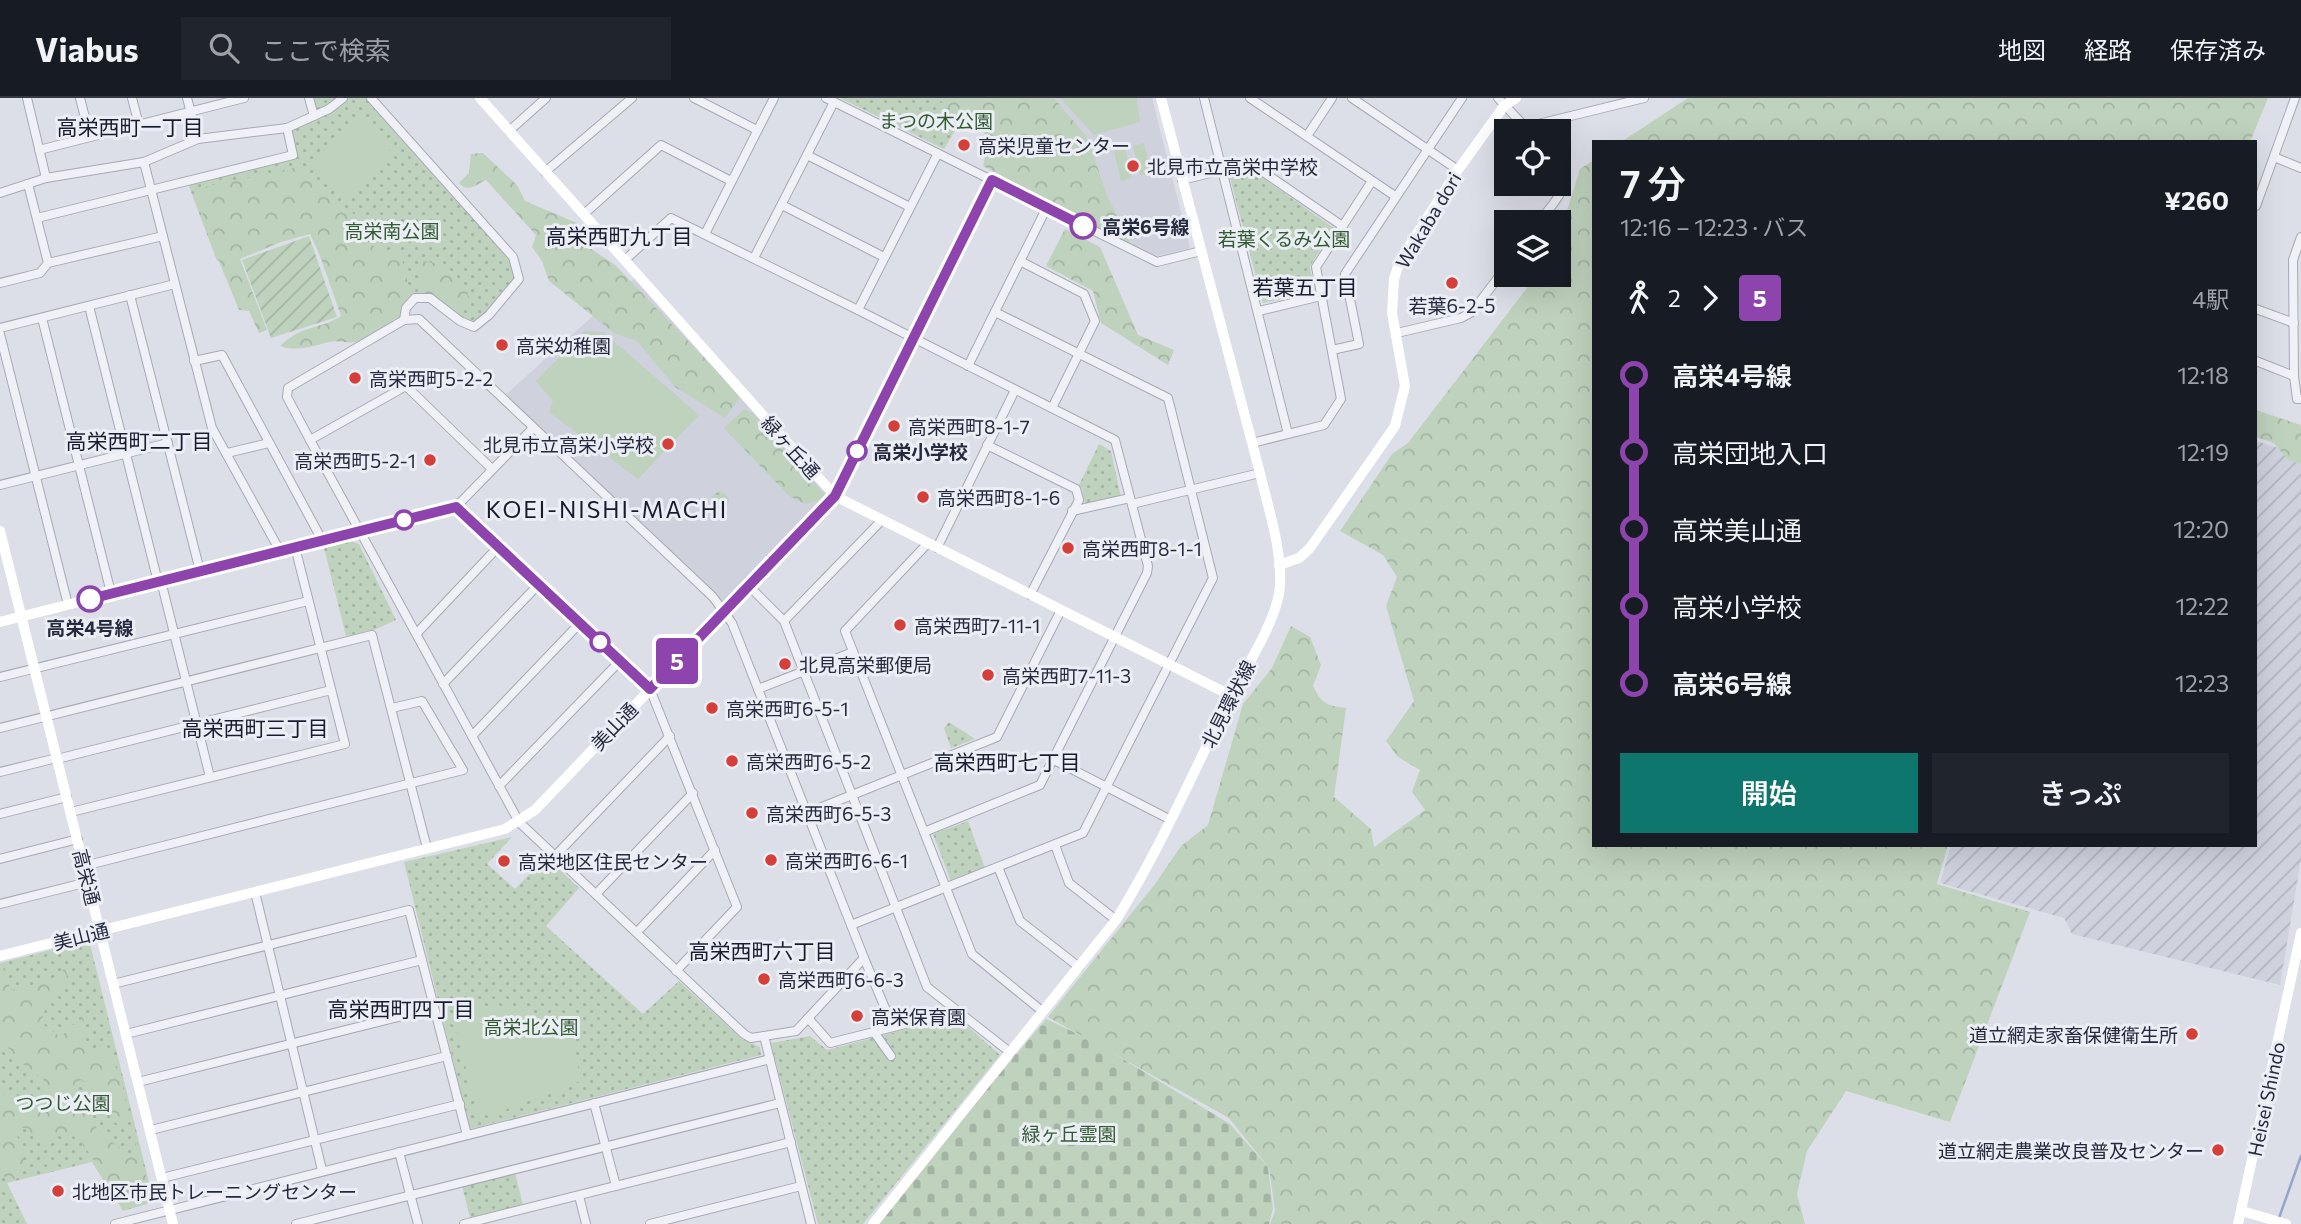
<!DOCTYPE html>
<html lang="ja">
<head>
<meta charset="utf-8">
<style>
	:root { --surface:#171b24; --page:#20242c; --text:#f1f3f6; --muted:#9ea1a6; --line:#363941; --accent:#0f766e }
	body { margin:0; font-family:Commissioner,"Noto Sans JP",sans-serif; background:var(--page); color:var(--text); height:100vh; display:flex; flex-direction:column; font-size:26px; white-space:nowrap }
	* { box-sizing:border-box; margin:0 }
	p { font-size:23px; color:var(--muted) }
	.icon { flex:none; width:38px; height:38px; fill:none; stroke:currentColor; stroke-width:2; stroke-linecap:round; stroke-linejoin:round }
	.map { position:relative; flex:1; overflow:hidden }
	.side { position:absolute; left:1592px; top:42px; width:665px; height:707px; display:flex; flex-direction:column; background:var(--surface); border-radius:0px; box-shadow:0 7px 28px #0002 }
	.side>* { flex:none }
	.badge { padding:0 14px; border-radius:5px; font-size:24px; line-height:46px }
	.buttons { position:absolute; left:1494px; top:21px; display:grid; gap:14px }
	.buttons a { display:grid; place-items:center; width:77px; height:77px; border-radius:0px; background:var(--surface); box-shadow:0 7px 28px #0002; font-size:35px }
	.map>.badge { position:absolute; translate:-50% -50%; box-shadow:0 0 0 4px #fff }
	.legs { display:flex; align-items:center; gap:10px; height:77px; padding:0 28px; font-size:23px }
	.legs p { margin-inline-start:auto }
	.headline { display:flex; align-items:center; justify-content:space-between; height:119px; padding:0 28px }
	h1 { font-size:38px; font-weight:600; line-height:52px }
	.primary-button { display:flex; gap:14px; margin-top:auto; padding:14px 28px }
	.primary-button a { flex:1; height:80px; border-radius:0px; background:var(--accent); color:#fff; font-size:28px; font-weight:600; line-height:80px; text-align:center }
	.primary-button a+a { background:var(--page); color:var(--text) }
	ul { padding:0 28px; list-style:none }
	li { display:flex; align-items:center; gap:24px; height:77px; font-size:26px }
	li i { display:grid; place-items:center; width:10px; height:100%; margin:0 9px; background:currentColor }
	li i::after { content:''; width:18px; height:18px; margin:-9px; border:5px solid; border-radius:50%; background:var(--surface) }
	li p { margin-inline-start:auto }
	li:first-child i { background:linear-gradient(#0000 50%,currentColor 0) }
	li:last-child i { background:linear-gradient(currentColor 50%,#0000 0) }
	header { display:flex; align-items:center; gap:42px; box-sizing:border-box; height:98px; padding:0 35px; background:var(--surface); border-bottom:2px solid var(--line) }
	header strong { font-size:33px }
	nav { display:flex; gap:38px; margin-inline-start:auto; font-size:24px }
	.search { width:490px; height:63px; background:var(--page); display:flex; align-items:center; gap:18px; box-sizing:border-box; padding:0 24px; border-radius:0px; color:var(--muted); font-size:26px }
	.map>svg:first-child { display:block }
</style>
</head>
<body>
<header>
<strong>Viabus</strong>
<div class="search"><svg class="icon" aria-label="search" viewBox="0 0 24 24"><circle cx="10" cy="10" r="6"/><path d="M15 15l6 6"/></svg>ここで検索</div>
<nav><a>地図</a><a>経路</a><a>保存済み</a></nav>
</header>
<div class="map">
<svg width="2301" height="1126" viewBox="0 0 2301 1126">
	<defs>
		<pattern id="industrial-furrows" width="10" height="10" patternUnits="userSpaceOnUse" patternTransform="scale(1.75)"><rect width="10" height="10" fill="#cfd1dd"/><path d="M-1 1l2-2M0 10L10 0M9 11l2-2" fill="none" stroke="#b2b4bf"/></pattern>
		<pattern id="grass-dots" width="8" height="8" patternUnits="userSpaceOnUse" patternTransform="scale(1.75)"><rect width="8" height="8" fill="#bfd2bd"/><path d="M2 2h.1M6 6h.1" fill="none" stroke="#a4b4a4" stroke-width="1.8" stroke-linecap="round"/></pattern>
		<pattern id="forest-crowns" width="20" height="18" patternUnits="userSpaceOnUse" patternTransform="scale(1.75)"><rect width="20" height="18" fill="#bfd2bd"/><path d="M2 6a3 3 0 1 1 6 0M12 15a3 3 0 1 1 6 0" fill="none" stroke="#a4b4a4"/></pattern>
		<pattern id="cemetery-stones" width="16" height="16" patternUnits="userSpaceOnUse" patternTransform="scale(1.75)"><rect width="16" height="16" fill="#bfd2bd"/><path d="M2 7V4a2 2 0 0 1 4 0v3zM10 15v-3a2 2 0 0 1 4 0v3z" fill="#a4b4a4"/></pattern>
		<pattern id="garden-furrows" width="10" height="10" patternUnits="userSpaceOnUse" patternTransform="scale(1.75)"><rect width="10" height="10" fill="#bfd2bd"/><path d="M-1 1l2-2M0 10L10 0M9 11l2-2" fill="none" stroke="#a4b4a4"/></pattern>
	</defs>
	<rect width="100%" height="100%" fill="#dddfe8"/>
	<g fill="#cfd1dd">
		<polygon points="1054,0 1152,0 1190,150 1157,158 1131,147 1107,97 1087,39"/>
		<polygon points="638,177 835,398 725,514 501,301"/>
	</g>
	<polygon fill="url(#industrial-furrows)" points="2256,343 2301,357 2301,761 2280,887 2072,836 2064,820 1940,785 1951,747 2256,747"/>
	<g fill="url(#grass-dots)">
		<polygon points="309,0 371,0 513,159 519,181 474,229 430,200 415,200 404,222 368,238 312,132 217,163 187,83 293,57 287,30 313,18"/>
		<polygon points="840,0 975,0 944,51"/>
		<polygon points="1250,71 1334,130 1310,168 1314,194 1263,205 1229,76"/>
		<polygon points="1099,346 1111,353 1121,399 1085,407 1082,391 1078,389"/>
		<circle cx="720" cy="403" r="9"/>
		<polygon points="351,443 359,446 396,522 374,532 346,538 324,450"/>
		<polygon points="949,624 975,641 951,650 944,630"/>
		<polygon points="968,723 985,770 951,783 933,736"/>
		<polygon points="512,739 487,766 515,791 546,759 579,790 546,828 643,916 679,883 742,941 760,949 761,957 470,1031 404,764"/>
		<polygon points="89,842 154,1104 123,1113 92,1064 7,1085 27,1126 0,1126 0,865"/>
		<polygon points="956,918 1000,957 863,1126 818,1126 771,945 810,938 827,952"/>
		<polygon points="514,1071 524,1111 471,1124 461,1084"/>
	</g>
	<g fill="url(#forest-crowns)">
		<polygon points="937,0 1054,0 1087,39 1107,97 1131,147 983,68 989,42 980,29 963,21"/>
		<polygon points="1688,0 2268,0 2250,44 1621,44"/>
		<path d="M 483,55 L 517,87 L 525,103 L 577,125 L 584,146 L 615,167 L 741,298 L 725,320 L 675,289 L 637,243 L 614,235 L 549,183 L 542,163 L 532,149 L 536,137 L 486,82 C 476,87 467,95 459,85 L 469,75 L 471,56 Z"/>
		<path d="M 1594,62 L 1594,747 L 1948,747 L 1937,786 L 2030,814 L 1950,1024 L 1846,993 L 1807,1053 L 1797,1096 L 1805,1126 L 1270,1126 L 1275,1113 L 1269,1070 L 1229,1020 L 1048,919 L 1155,786 L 1181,748 L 1208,727 L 1243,606 L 1272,570 L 1291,528 L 1310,539 L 1321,567 L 1313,588 C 1321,605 1327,608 1346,610 L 1334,699 L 1371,731 L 1374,749 L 1425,712 L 1412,694 L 1420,672 L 1398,659 L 1386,643 L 1414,603 L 1386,508 L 1397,479 L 1383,457 L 1340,433 L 1392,356 L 1408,345 L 1537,177 L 1559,177 L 1559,138 L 1580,71 Z"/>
		<path d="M 298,69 L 341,108 L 362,121 L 368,144 L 386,157 L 391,155 L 393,150 L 399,149 L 411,198 L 416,198 L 419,191 L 419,163 C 445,163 462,178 470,202 L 462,211 L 451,209 L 433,196 C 413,198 407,209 393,222 C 386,229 375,235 366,240 C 349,249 343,241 329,244 C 313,248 297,254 280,248 C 301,227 319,232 341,218 L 320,158 L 310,136 L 281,144 L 240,161 L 267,232 L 259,235 L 249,213 L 239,212 L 218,161 L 194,91 Z"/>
		<polygon points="1065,131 1100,149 1138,237 1174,252 1168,267 1101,225 1093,193 1046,168"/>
		<polygon points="744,311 753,315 826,398 818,403 804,406 788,397 724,330"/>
		<polygon points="2256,312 2301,327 2301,366 2288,362 2274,345 2256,339"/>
		<path d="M 0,867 L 2,867 L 11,892 L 52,882 L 65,870 L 67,877 L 64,890 C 50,899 45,908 41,925 L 62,940 L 68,928 L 80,925 L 83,915 L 85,941 L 82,950 C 86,951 94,949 99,951 C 119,958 125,998 129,1016 L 121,1028 L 114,1024 L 99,996 L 81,982 L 77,984 L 77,994 L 84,1010 L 91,1015 L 97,1031 L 122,1052 L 122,1059 L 130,1059 L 137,1044 L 153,1104 L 123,1112 C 113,1095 84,1035 65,1035 C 58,1035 55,1040 51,1044 L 38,1041 L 25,1030 L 15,1030 L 26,1069 L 20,1079 L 7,1083 L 0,1070 L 0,996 L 16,997 L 24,1000 L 42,996 L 44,982 L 20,964 L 0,940 L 0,936 L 4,931 L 0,927 Z"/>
	</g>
	<polygon fill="url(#cemetery-stones)" points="1046,921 1093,943 1230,1026 1268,1069 1273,1111 1269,1126 879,1126 956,1028"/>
	<polygon fill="url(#garden-furrows)" points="309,138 337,219 271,240 242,162"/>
	<g fill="#bfd2bd">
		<polygon points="1060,0 1137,0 1140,24 1094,37"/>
		<polygon points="361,19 394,57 345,101 311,63"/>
		<polygon points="1144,45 1151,75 1140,77 1133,48"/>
		<polygon points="1125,50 1132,80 1121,83 1114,53"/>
		<polygon points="585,233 603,234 699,317 638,381 549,314 553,303 536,283"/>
		<path d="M 498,908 C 523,909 553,919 568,940 C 576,952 578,969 581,983 L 489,1018 L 476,1012 L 455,925 L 468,914 Z"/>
	</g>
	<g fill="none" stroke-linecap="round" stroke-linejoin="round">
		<polyline stroke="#95a5ca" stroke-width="2.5" points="2279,1120 2301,1058"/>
		<defs>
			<g id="street">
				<polyline points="27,0 46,80"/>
				<polyline points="80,0 90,39"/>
				<polyline points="132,0 139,27"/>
				<polyline points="187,0 198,41"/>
				<polyline points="309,0 314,18"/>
				<polyline points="371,0 513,159 519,181 489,217 474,229 460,223 430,200 415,200 406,210 404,222"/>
				<polyline points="694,0 757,32"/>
				<polyline points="826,0 1157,164 1201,153"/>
				<polyline points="1204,0 1288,336"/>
				<polyline points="1250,0 1395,98"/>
				<polyline points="1352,0 1458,72"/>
				<polyline points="1498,0 1527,31"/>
				<polyline points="1526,29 1644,0"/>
				<polyline points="509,33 546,0"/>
				<polyline points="1307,38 1332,0"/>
				<polyline points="39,52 244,0"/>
				<polyline points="807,57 910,109"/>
				<polyline points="2274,59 2301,70"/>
				<polyline points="144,64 212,330 280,453"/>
				<polyline points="545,74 632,0"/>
				<polyline points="1182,82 1250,65 1341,127"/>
				<polyline points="28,86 48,165"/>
				<polyline points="0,95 46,80 144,64 198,41 287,30 329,11 343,0"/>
				<polyline points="782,107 884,159"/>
				<polyline points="2256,108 2295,0"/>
				<polyline points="584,116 661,47 731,83"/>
				<polyline points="37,120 293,57 287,30"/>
				<path d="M 1539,124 C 1554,103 1576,87 1559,60"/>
				<polyline points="705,136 774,0"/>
				<polyline points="2301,139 2293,162 2294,278 2297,301 2301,301"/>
				<polyline points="754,160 834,4"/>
				<polyline points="625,162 671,120 858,212 1115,342 1148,468 1147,475 1040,687 924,734"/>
				<polyline points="1020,163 1084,196 1095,223 1052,310"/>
				<polyline points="0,185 40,175 48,165 163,138"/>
				<polyline points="130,197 200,473"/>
				<polyline points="89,208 158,484"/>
				<polyline points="2256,211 2294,225"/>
				<polyline points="858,212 937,57"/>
				<polyline points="1259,213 1321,198"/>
				<polyline points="42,220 111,495"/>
				<polygon points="419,221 713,499 732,525 864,860 796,933 751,940 744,936 519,724 310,342 287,299 288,290 404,222"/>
				<polyline points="0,230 175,186"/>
				<polyline points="1397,235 1461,220 1472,214 1507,168"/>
				<polyline points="0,236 68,507"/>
				<polyline points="1332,252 1359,246 1345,176 1462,0"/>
				<polyline points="194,263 222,257 322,442"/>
				<polyline points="2256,263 2294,278"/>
				<polyline points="968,268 1046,111"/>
				<polyline points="310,342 406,288 492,371"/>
				<polyline points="1252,345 1324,327 1341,301 1316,169 1372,83"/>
				<polyline points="987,347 1076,391 1079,402 1030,497"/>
				<polyline points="227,355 269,345"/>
				<polyline points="0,387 168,345"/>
				<polyline points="1132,406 1260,375"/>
				<polyline points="456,409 532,331"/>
				<polyline points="1072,413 1130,400"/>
				<polyline points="928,445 845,533 972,856 1042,913"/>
				<polyline points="937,450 1015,292"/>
				<polyline points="161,483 210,679"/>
				<polyline points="749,488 784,523 927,889 1011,955"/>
				<polyline points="784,523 882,422"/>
				<polyline points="417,535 499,448"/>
				<polyline points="0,579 308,503"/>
				<polyline points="443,586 539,486"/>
				<polyline points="650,591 737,809 676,873"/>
				<polyline points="758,591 853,554"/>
				<polyline points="0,630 372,537 427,750"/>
				<polyline points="472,638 580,525"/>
				<polyline points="57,661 331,592"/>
				<polyline points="1054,662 1171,722"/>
				<polyline points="0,674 57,660"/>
				<polyline points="499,688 620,563"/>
				<polyline points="71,714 345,646 295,449"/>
				<polyline points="807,715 997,639 1061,512"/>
				<polyline points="0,716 67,699"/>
				<polyline points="1055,747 1069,785 1116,822"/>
				<polyline points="555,758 670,638"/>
				<polyline points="0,761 78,741"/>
				<polyline points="84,768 463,672 422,603 392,610"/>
				<polyline points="998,769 1020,823 1079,869"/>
				<polyline points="255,794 322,1072"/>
				<polyline points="596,796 693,695"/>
				<polyline points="0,806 88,784"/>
				<polyline points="851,827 1083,735 1213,480 1168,300 995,214"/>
				<polyline points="637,834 715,752"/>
				<polyline points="864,860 893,929"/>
				<polyline points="113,886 409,812 467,1037"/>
				<polyline points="808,920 830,945 957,913"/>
				<polyline points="874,934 891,958"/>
				<polyline points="126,936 422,862"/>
				<polyline points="764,938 811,1126"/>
				<polyline points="138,984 434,910"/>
				<polyline points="594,1005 616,1088"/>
				<polyline points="151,1032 447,958"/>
				<polyline points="399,1054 418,1126"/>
				<polyline points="162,1080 460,1006"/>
				<polyline points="579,1098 586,1126"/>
				<polyline points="115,1126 770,961"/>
				<polyline points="296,1126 780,1005"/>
				<polyline points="464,1126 791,1044"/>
				<polyline points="650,1126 801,1088"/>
			</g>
		</defs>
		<use href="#street" stroke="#a6a9b5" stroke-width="10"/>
		<use href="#street" stroke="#f0f1f6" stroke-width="8"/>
		<g stroke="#fff" stroke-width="10">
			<polyline points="480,0 835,398 1232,598"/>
			<polyline points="0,433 173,1126"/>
			<polyline points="1279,467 1299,460 1310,450 1395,328 1405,288 1392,215 1394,181 1400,162 1458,72 1504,8 1516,0"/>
			<polyline points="0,524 456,409 650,591"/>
			<polyline points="0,858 505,731 535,712 835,398 992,82"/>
			<polyline points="2242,1113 2286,1126"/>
			<path d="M 873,1126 L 1116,822 C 1160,751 1194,673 1231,598 C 1246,569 1273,528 1279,496 C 1285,460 1268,410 1260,375 L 1161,0"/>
			<polyline points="2238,1126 2301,835"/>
		</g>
	</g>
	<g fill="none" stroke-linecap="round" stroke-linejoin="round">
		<defs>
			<polyline id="line-1" points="90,501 456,409 650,591 835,398 992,82 1083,128"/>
		</defs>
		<use href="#line-1" stroke="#fff" stroke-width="16"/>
		<use href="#line-1" stroke="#8e44ad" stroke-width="10"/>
	</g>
	<g fill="#d53e39" stroke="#eceef5" stroke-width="2.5">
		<circle cx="964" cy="47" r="7"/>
		<circle cx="1133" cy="68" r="7"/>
		<circle cx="1452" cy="185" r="7"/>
		<circle cx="502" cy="247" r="7"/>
		<circle cx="355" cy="280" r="7"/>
		<circle cx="894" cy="328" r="7"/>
		<circle cx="668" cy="346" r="7"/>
		<circle cx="430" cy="362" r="7"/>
		<circle cx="923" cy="399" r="7"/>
		<circle cx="1068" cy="450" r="7"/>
		<circle cx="900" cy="527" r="7"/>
		<circle cx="785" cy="566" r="7"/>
		<circle cx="988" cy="577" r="7"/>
		<circle cx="712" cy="610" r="7"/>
		<circle cx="732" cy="663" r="7"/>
		<circle cx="752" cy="715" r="7"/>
		<circle cx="771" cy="762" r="7"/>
		<circle cx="504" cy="763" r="7"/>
		<circle cx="764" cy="881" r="7"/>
		<circle cx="857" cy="918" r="7"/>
		<circle cx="2192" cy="936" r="7"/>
		<circle cx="2218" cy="1052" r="7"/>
		<circle cx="58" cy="1093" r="7"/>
	</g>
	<g fill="#fff" stroke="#8e44ad" stroke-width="3.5">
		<circle cx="1083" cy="128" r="12"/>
		<circle cx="857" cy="353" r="9"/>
		<circle cx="404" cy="422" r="9"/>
		<circle cx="90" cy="501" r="12"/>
		<circle cx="600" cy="544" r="9"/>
	</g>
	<g text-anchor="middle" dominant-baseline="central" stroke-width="6" stroke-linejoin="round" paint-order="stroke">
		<g font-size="19" fill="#325b32" stroke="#eceef5">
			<text x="936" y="22">まつの木公園</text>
			<text x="392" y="132">高栄南公園</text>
			<text x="1284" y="140">若葉くるみ公園</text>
			<text x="531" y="928">高栄北公園</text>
			<text x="63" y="1004">つつじ公園</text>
			<text x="1069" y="1035">緑ヶ丘霊園</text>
		</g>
		<g font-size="19" fill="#252a3f" stroke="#eceef5" text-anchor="start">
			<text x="978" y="47">高栄児童センター</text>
			<text x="1147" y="68">北見市立高栄中学校</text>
			<text x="1452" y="207" text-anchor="middle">若葉6-2-5</text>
			<text x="516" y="247">高栄幼稚園</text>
			<text x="369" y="280">高栄西町5-2-2</text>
			<text x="908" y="328">高栄西町8-1-7</text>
			<text x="654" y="346" text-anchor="end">北見市立高栄小学校</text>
			<text x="416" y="362" text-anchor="end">高栄西町5-2-1</text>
			<text x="937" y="399">高栄西町8-1-6</text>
			<text x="1082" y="450">高栄西町8-1-1</text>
			<text x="914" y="527">高栄西町7-11-1</text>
			<text x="799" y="566">北見高栄郵便局</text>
			<text x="1002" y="577">高栄西町7-11-3</text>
			<text x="726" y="610">高栄西町6-5-1</text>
			<text x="746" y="663">高栄西町6-5-2</text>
			<text x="766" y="715">高栄西町6-5-3</text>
			<text x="785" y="762">高栄西町6-6-1</text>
			<text x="518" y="763">高栄地区住民センター</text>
			<text x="778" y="881">高栄西町6-6-3</text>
			<text x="871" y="918">高栄保育園</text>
			<text x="2178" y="936" text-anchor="end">道立網走家畜保健衛生所</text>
			<text x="2204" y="1052" text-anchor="end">道立網走農業改良普及センター</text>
			<text x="72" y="1093">北地区市民トレーニングセンター</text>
		</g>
		<g font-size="19" fill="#252a3f" stroke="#eceef5">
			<text transform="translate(1428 122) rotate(-59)">Wakaba dori</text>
			<text transform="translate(791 349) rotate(48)">緑ヶ丘通</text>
			<text transform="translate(1228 606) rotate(-63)">北見環状線</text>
			<text transform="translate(614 628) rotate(-46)">美山通</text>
			<text transform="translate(87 779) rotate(76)">高栄通</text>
			<text transform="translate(81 838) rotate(-14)">美山通</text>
			<text transform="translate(2266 1001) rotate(-78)">Heisei Shindo</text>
		</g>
		<g font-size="19" font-weight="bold" fill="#252a3f" stroke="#eceef5" text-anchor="start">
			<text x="1102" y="128">高栄6号線</text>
			<text x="873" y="353">高栄小学校</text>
			<text x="90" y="529" text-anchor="middle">高栄4号線</text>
		</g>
		<g font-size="21" fill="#181c2f" stroke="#eceef5">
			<text x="130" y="28">高栄西町一丁目</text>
			<text x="619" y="137">高栄西町九丁目</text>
			<text x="1305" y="188">若葉五丁目</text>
			<text x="139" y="342">高栄西町二丁目</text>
			<text x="255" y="629">高栄西町三丁目</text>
			<text x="1007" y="663">高栄西町七丁目</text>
			<text x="762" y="852">高栄西町六丁目</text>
			<text x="401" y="910">高栄西町四丁目</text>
		</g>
		<g font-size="23" letter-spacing="2" fill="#181c2f" stroke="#eceef5">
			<text x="607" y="411">KOEI-NISHI-MACHI</text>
		</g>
	</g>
</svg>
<div class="buttons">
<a><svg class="icon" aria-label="locate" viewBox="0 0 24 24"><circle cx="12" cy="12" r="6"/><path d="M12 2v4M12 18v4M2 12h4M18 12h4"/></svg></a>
<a><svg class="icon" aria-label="layers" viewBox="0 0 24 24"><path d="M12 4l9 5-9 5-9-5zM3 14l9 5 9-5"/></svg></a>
</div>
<b class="badge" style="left:677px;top:563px;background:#8e44ad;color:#fff">5</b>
<section class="side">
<div class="headline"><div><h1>7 分</h1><p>12:16 – 12:23 · バス</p></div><b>¥260</b></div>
<div class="legs"><svg class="icon" aria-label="walk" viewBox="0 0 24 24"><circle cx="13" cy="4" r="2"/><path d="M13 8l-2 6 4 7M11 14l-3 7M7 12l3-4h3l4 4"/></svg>2<svg class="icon" aria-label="forward" viewBox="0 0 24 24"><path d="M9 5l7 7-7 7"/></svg><b class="badge" style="background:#8e44ad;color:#fff">5</b><p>4駅</p></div>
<ul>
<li><i style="color:#8e44ad"></i><b>高栄4号線</b><p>12:18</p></li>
<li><i style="color:#8e44ad"></i><span>高栄団地入口</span><p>12:19</p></li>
<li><i style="color:#8e44ad"></i><span>高栄美山通</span><p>12:20</p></li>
<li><i style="color:#8e44ad"></i><span>高栄小学校</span><p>12:22</p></li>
<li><i style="color:#8e44ad"></i><b>高栄6号線</b><p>12:23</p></li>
</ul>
<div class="primary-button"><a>開始</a><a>きっぷ</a></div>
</section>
</div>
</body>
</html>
